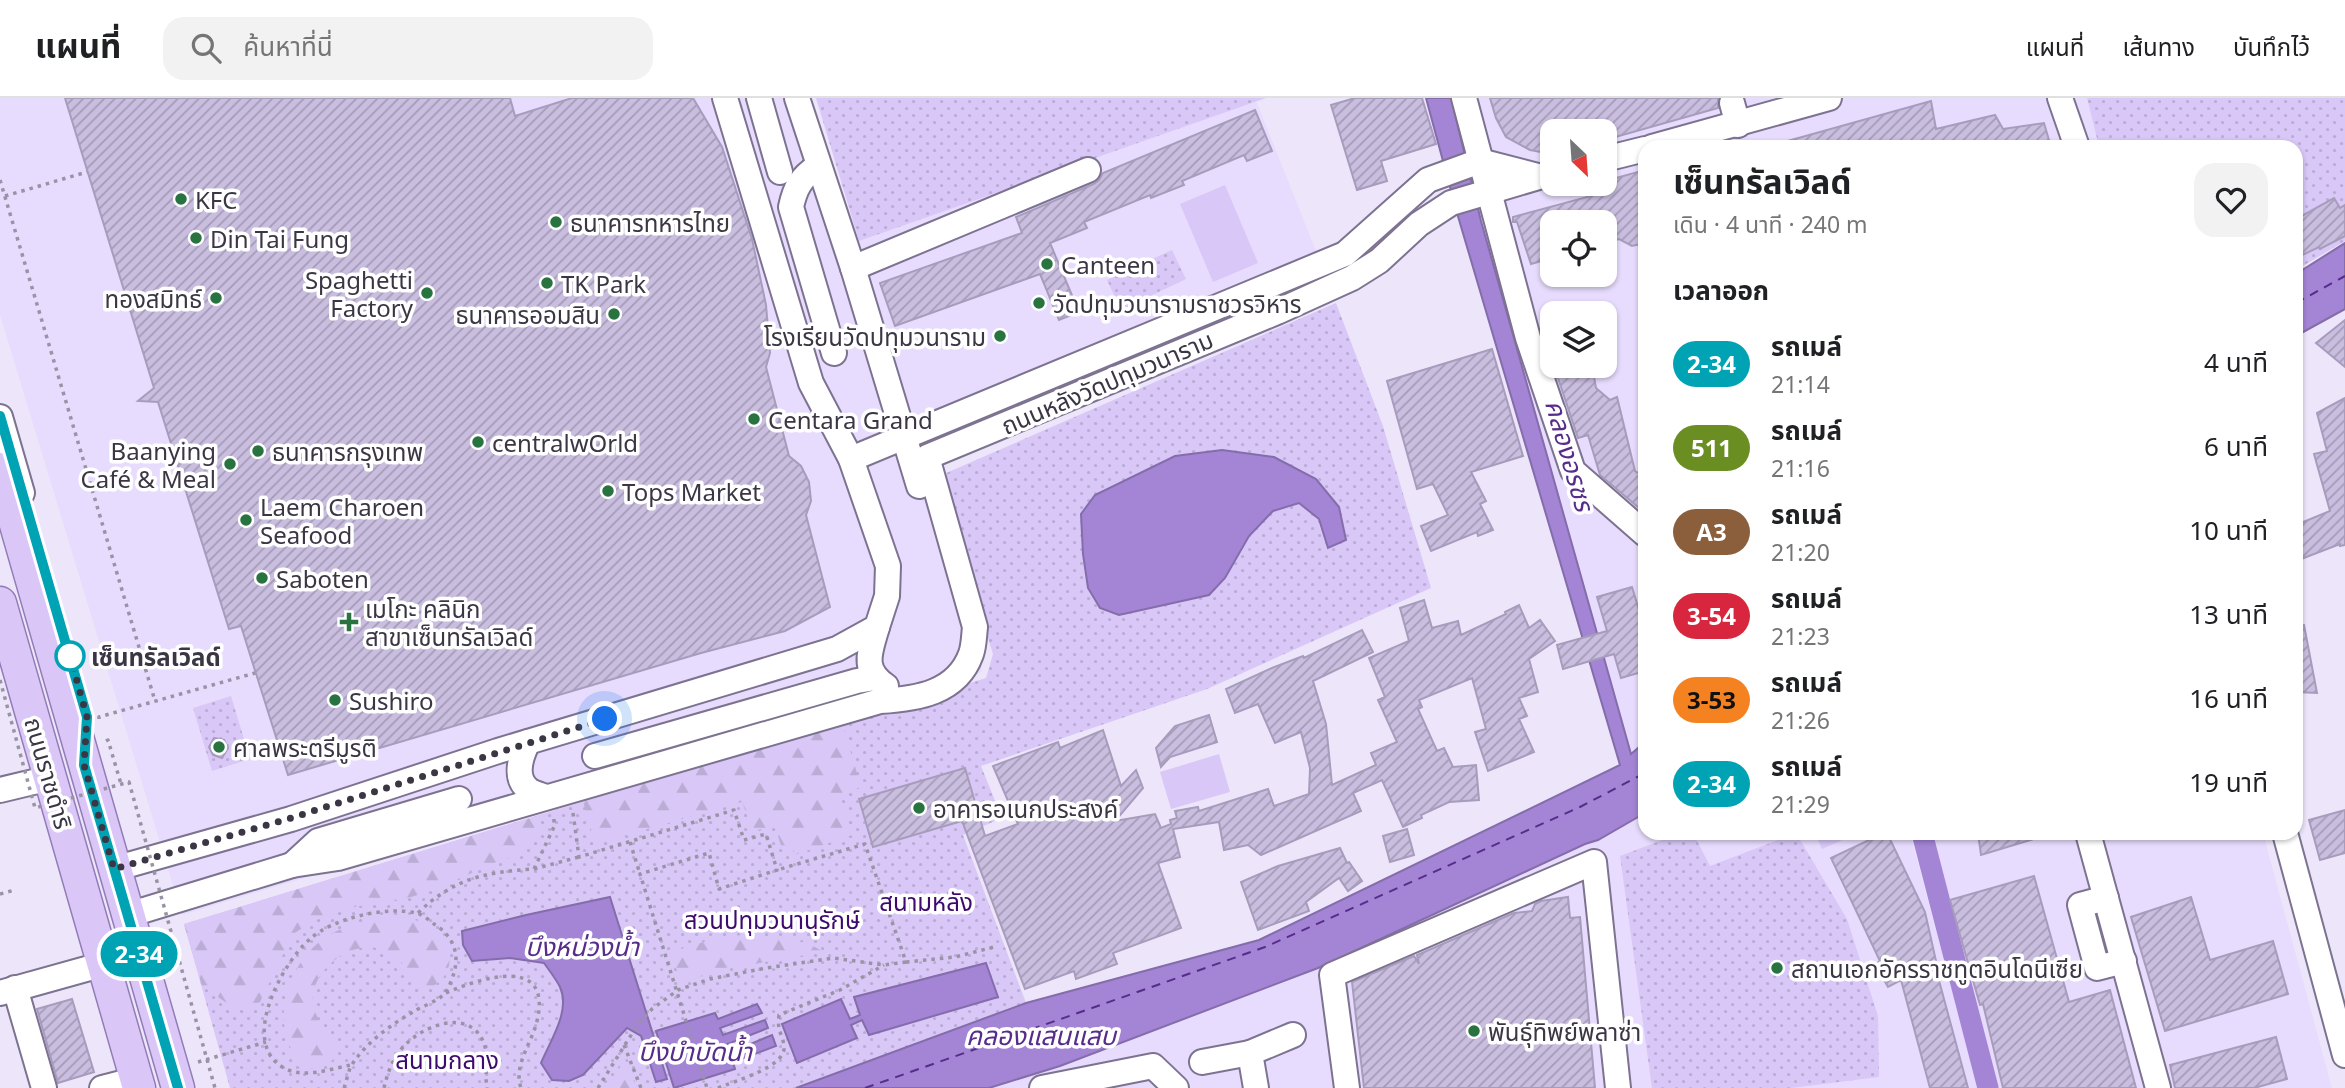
<!DOCTYPE html>
<html lang="th">
<head>
<meta charset="utf-8">
<style>
	:root { --surface:#fff; --page:#f2f2f2; --text:#202124; --muted:#757577; --line:#e0e0e0 }
	body { margin:0; font-family:"Noto Sans","Noto Sans Thai",sans-serif; background:var(--page); color:var(--text); height:100vh; display:flex; flex-direction:column; font-size:26px; white-space:nowrap }
	* { box-sizing:border-box; margin:0 }
	p { font-size:23px; color:var(--muted) }
	.icon { flex:none; width:38px; height:38px; fill:none; stroke:currentColor; stroke-width:2; stroke-linecap:round; stroke-linejoin:round }
	.map { position:relative; flex:1; overflow:hidden }
	.panel { position:absolute; left:1638px; top:42px; width:665px; height:700px; display:flex; flex-direction:column; background:var(--surface); border-radius:21px; box-shadow:0 2px 5px #0004 }
	.panel>* { flex:none }
	.badge { padding:0 14px; border-radius:23px; font-size:24px; line-height:46px }
	.needle { width:46px; rotate:155deg }
	.controls { position:absolute; left:1540px; top:21px; display:grid; gap:14px }
	.controls a { display:grid; place-items:center; width:77px; height:77px; border-radius:14px; background:var(--surface); box-shadow:0 2px 5px #0004; font-size:35px }
	.you { position:absolute; width:35px; height:35px; margin:-18px; border:5px solid #fff; border-radius:50%; background:#1a73e8; box-shadow:0 0 0 10px #1a73e833 }
	.map>.badge { position:absolute; translate:-50% -50%; box-shadow:0 0 0 4px #fff }
	h2 { padding:0 35px; font-size:26px; line-height:63px }
	.round { display:grid; place-items:center; flex:none; width:74px; height:74px; border-radius:21px; background:var(--page) }
	.headline { display:flex; align-items:center; justify-content:space-between; height:119px; padding:0 35px }
	h1 { font-size:33px; font-weight:700; line-height:52px }
	ul { padding:0; list-style:none }
	li { display:flex; align-items:center; gap:21px; height:84px; padding:0 35px }
	li div { flex:1 }
	li b { display:block; font-size:26px }
	li em { font-style:normal }
	li .badge { min-width:77px; font-weight:700; text-align:center }
	header { display:flex; align-items:center; gap:42px; box-sizing:border-box; height:98px; padding:0 35px; background:var(--surface); border-bottom:2px solid var(--line) }
	header strong { font-size:33px }
	nav { display:flex; gap:38px; margin-inline-start:auto; font-size:24px }
	.search { width:490px; height:63px; background:var(--page); display:flex; align-items:center; gap:18px; box-sizing:border-box; padding:0 24px; border-radius:21px; color:var(--muted); font-size:26px }
	.map>svg:first-child { display:block }
</style>
</head>
<body>
<header>
<strong>แผนที่</strong>
<div class="search"><svg class="icon" aria-label="search" viewBox="0 0 24 24"><circle cx="10" cy="10" r="6"/><path d="M15 15l6 6"/></svg>ค้นหาที่นี่</div>
<nav><a>แผนที่</a><a>เส้นทาง</a><a>บันทึกไว้</a></nav>
</header>
<div class="map">
<svg width="2345" height="990" viewBox="0 0 2345 990">
	<defs>
		<pattern id="green-dots" width="8" height="8" patternUnits="userSpaceOnUse" patternTransform="scale(1.75)"><rect width="8" height="8" fill="#d8c7f7"/><path d="M2 2h.1M6 6h.1" fill="none" stroke="#baacd5" stroke-width="1.8" stroke-linecap="round"/></pattern>
		<pattern id="forest-firs" width="22" height="20" patternUnits="userSpaceOnUse" patternTransform="scale(1.75)"><rect width="22" height="20" fill="#d8c7f7"/><path d="M5 1l3.5 6h-7zM16 11l3.5 6h-7z" fill="#baacd5"/></pattern>
		<pattern id="building-hatch" width="6" height="6" patternUnits="userSpaceOnUse" patternTransform="scale(1.75)"><rect width="6" height="6" fill="#c9bedf"/><path d="M-1 1l2-2M0 6l6-6M5 7l2-2" fill="none" stroke="#a49bb6"/></pattern>
	</defs>
	<rect width="100%" height="100%" fill="#ede6fb"/>
	<g fill="#e7dcfd" fill-rule="evenodd">
		<polygon points="0,0 803,0 982,574 182,817 0,217"/>
		<polygon points="1214,0 1255,0 1316,153 912,323 857,135"/>
		<path d="M 1451,0 L 2087,0 L 2099,49 L 1645,49 L 1645,644 L 1631,656 L 1481,123 ZM 1552,33 L 1605,33 L 1605,86 L 1552,86 ZM 1552,124 L 1605,124 L 1605,177 L 1552,177 ZM 1552,215 L 1605,215 L 1605,268 L 1552,268 Z"/>
		<polygon points="1645,715 1645,735 1910,735 1978,990 989,990 1060,968 1318,870 1585,745 1598,742"/>
		<polygon points="1929,735 2263,735 2332,990 1997,990 1942,774"/>
	</g>
	<g fill="url(#green-dots)">
		<polygon points="816,0 1266,0 859,143"/>
		<polygon points="2087,0 2345,0 2345,143 2296,172 2296,49 2099,49"/>
		<polygon points="1172,152 1186,181 1121,212 1107,182"/>
		<polygon points="1336,205 1383,328 1431,490 1207,591 981,668 1002,720 963,737 1026,905 798,990 230,990 184,826 986,580 993,556 937,379"/>
		<polygon points="231,598 250,661 212,673 193,610"/>
		<polygon points="1681,735 1693,735 1710,768 1796,735 1847,821 1878,918 1879,979 1791,990 1652,990 1620,758"/>
	</g>
	<g fill="url(#forest-firs)">
		<polygon points="842,624 861,689 839,697 852,737 795,757 792,748 782,751 775,728 753,733 742,704 595,746 583,703"/>
		<polygon points="543,716 535,738 517,759 501,762 431,793 411,799 338,812 312,824 293,836 260,904 251,910 234,910 202,888 184,826"/>
		<path d="M 377,820 C 396,820 414,818 431,829 C 457,846 457,883 423,892 C 418,887 412,883 408,877 C 404,871 403,863 396,860 C 389,856 379,850 371,849 C 342,848 309,877 313,907 C 315,920 332,940 337,955 C 331,968 321,970 308,971 C 268,940 282,876 317,846 C 334,831 356,825 377,820 Z"/>
		<path d="M 755,837 C 777,840 804,840 823,854 L 725,871 L 681,885 L 671,854 L 723,838 Z"/>
		<polygon points="625,961 637,990 607,990"/>
	</g>
	<g fill="#d8c7f7">
		<polygon points="1225,87 1258,165 1213,184 1180,106"/>
		<polygon points="1219,656 1230,694 1171,711 1160,674"/>
		<polygon points="1815,735 1858,735 1822,751"/>
	</g>
	<g fill="#a384d5" stroke="#846daa" stroke-width="2">
		<polygon points="1426,0 1451,0 1481,123 1631,656 1645,644 1645,715 1598,742 1585,746 1318,870 1060,968 989,990 796,990 1026,905 1259,842 1620,667 1457,115"/>
		<polygon points="2345,145 2345,211 2296,238 2296,176"/>
		<polygon points="1222,352 1274,359 1316,381 1339,409 1346,442 1328,450 1319,421 1299,405 1273,413 1249,438 1225,480 1209,497 1119,517 1100,510 1088,490 1083,456 1081,416 1095,397 1175,358"/>
		<path d="M 610,799 L 667,981 L 656,984 L 641,938 L 627,930 L 583,977 L 569,983 L 552,982 L 541,965 C 550,943 571,913 560,889 C 556,881 549,872 544,865 L 510,860 L 472,863 L 463,847 L 462,833 L 526,817 Z"/>
		<polygon points="986,865 998,899 869,937 862,922 851,927 857,940 797,965 782,926 841,901 850,921 860,917 854,899"/>
		<polygon points="757,906 762,915 720,930 723,937 765,922 768,930 725,947 729,955 772,937 776,948 733,964 735,971 674,990 656,933 715,915 718,921"/>
	</g>
	<g fill="none" stroke-linecap="round" stroke-linejoin="round">
		<polyline stroke="#a384d5" stroke-width="21" points="1922,735 1988,990"/>
		<g stroke="#572c8a" stroke-width="2" stroke-dasharray="9 7" stroke-linecap="butt">
			<polyline points="2296,205 2345,178"/>
			<polyline points="865,990 1265,849 1580,709 1645,675"/>
		</g>
	</g>
	<g fill="url(#building-hatch)" stroke="#a79cbc" stroke-width="2">
		<polygon points="65,0 510,0 515,18 572,0 693,0 722,49 752,141 766,207 770,255 766,269 789,358 801,368 809,384 811,403 806,417 830,509 785,533 701,555 288,677 241,528 229,531 158,304 138,303 154,290"/>
		<polygon points="1355,0 1422,0 1436,46 1381,63 1387,83 1357,92 1331,7"/>
		<polygon points="1490,0 1718,0 1718,10 1605,42 1605,33 1552,33 1552,56 1530,52 1506,39 1496,20"/>
		<polygon points="1931,3 1936,31 1995,17 2003,31 2044,25 2051,49 1785,49 1784,44"/>
		<polygon points="1255,12 1272,53 1247,63 1244,57 1182,83 1184,87 1151,100 1150,97 1084,124 1087,130 1050,145 1079,214 1059,222 1040,176 895,228 880,185 1022,135 1016,119 1094,86 1099,82 1103,75"/>
		<polygon points="1645,72 1645,145 1632,148 1619,141 1605,145 1605,124 1552,124 1552,160 1531,166 1517,124 1513,124 1513,119 1606,94 1612,81"/>
		<polygon points="2334,100 2340,110 2345,107 2345,138 2320,151 2319,149 2296,160 2296,121"/>
		<polygon points="2345,222 2345,269 2316,245"/>
		<polygon points="1492,251 1523,358 1471,374 1486,403 1480,406 1493,432 1478,438 1477,434 1431,453 1421,428 1448,417 1433,386 1417,391 1387,283"/>
		<polygon points="1554,268 1592,268 1596,290 1610,302 1617,299 1635,373 1645,379 1645,415 1600,377 1588,337 1578,340"/>
		<polygon points="2345,300 2345,447 2340,448 2340,446 2296,463 2296,427 2330,413 2314,356 2327,353 2317,315"/>
		<polygon points="1632,489 1645,532 1645,573 1621,580 1614,556 1563,571 1557,547 1607,533 1597,499"/>
		<polygon points="1424,502 1432,530 1458,523 1461,537 1506,516 1505,514 1519,507 1529,530 1540,522 1555,543 1529,561 1538,594 1519,600 1527,618 1519,621 1534,654 1488,673 1475,634 1486,631 1472,580 1419,602 1422,609 1418,611 1437,653 1444,650 1453,669 1476,667 1479,702 1449,704 1421,717 1422,720 1403,729 1382,682 1353,695 1361,713 1261,757 1248,747 1224,752 1219,724 1173,731 1180,759 1158,765 1181,830 1113,855 1117,866 1076,881 1074,873 1025,891 962,723 873,749 859,701 965,670 985,738 1018,726 993,668 1058,644 1060,650 1103,632 1121,688 1136,672 1143,690 1115,723 1155,716 1161,730 1171,726 1170,722 1177,720 1175,713 1198,709 1199,713 1268,691 1274,708 1309,696 1310,670 1301,634 1275,645 1258,606 1235,615 1226,591 1272,570 1303,558 1304,560 1362,532 1373,554 1313,583 1326,626 1332,687 1376,667 1371,655 1397,644 1378,602 1385,599 1369,560 1409,543 1400,510"/>
		<polygon points="2304,527 2317,595 2296,594 2296,528"/>
		<polygon points="1209,617 1217,644 1170,659 1161,669 1156,650 1175,628"/>
		<polygon points="214,640 224,642 228,650 222,660 213,657 209,649"/>
		<polygon points="2345,712 2345,755 2320,762 2309,722"/>
		<polygon points="1407,731 1414,757 1390,764 1383,738"/>
		<polygon points="1884,735 1887,735 1925,814 1936,863 1934,864 1968,990 1930,990 1901,882 1888,889 1875,866 1880,863 1831,760"/>
		<polygon points="1978,735 2039,735 2040,739 1981,757"/>
		<polygon points="1340,750 1347,765 1349,764 1362,783 1348,793 1339,780 1306,804 1309,813 1258,832 1241,784 1278,768"/>
		<polygon points="2034,778 2069,904 2110,892 2136,990 2003,990 1983,906 1980,907 1950,802"/>
		<polygon points="1568,799 1570,820 1580,819 1595,990 1364,990 1352,884 1414,858 1419,866 1417,857 1514,815 1532,813 1535,806 1541,803"/>
		<polygon points="2191,799 2210,862 2273,843 2288,896 2165,933 2131,819"/>
		<polygon points="72,901 94,974 58,985 37,911"/>
		<polygon points="2276,939 2287,981 2254,990 2175,990 2170,967"/>
	</g>
	<g fill="none" stroke-linecap="round" stroke-linejoin="round">
		<defs>
			<g id="minor">
				<polyline points="759,0 780,74"/>
				<polyline points="797,0 853,170 919,388"/>
				<polyline points="1464,0 1528,240 1573,373 1645,436"/>
				<polyline points="2060,0 2077,49"/>
				<polyline points="1732,5 1738,27"/>
				<polyline points="1652,49 1829,0"/>
				<polyline points="1605,61 1645,51"/>
				<path d="M 818,68 C 801,79 795,90 791,109 L 834,255"/>
				<polyline points="853,170 1088,72"/>
				<polyline points="0,319 22,395"/>
				<polyline points="851,361 1345,156 1428,82 1480,63 1538,78"/>
				<path d="M 877,529 C 870,554 861,571 886,588"/>
				<path d="M 528,644 C 521,658 513,680 529,692 C 533,695 541,697 546,699"/>
				<polyline points="595,658 857,583 875,580"/>
				<polyline points="0,692 50,680"/>
				<polyline points="2088,735 2158,990"/>
				<polyline points="2285,735 2345,957"/>
				<polyline points="292,767 318,743 459,701"/>
				<polyline points="114,771 291,721 498,653 837,551 877,529 887,498 888,468 851,361 811,285 725,0"/>
				<polyline points="2106,800 2080,807 2097,870 2124,863"/>
				<path d="M 128,817 L 292,767 L 338,760 L 880,603 C 917,601 957,595 971,556 C 974,548 974,537 975,529 L 927,359 L 1277,214 L 1352,180 L 1379,163 L 1419,126 L 1451,105 L 1552,75"/>
				<polyline points="15,890 44,990"/>
				<polyline points="0,895 104,866"/>
				<polyline points="1202,964 1250,955"/>
				<polyline points="102,990 137,981"/>
				<polyline points="1042,990 1153,968 1176,990"/>
				<polyline points="1256,990 1250,955 1293,937"/>
				<polyline points="1347,990 1332,877 1594,764 1618,990"/>
			</g>
			<g id="major">
				<polyline points="0,371 178,990"/>
				<polyline points="0,505 139,990"/>
			</g>
		</defs>
		<use href="#minor" stroke="#7d7391" stroke-width="28"/>
		<use href="#major" stroke="#927cb6" stroke-width="35"/>
		<g stroke="#9993a5" stroke-width="3.5" stroke-dasharray="3.5 5" stroke-linecap="butt">
			<polyline points="0,82 155,603"/>
			<polyline points="5,98 87,74"/>
			<polyline points="99,621 99,619 255,575"/>
			<polyline points="106,643 108,642 121,686"/>
			<polyline points="573,715 579,759 734,712 744,742 766,736 777,772 719,791 709,755 640,776 707,990"/>
			<polyline points="630,744 640,776"/>
			<polyline points="534,771 579,759"/>
			<polyline points="0,796 15,792"/>
			<path d="M 418,815 C 454,780 486,774 534,771 L 554,729 L 554,720"/>
			<polyline points="906,864 955,859 994,849"/>
			<path d="M 446,895 C 480,880 553,856 537,923 C 532,945 513,967 521,990"/>
			<polyline points="624,947 641,990"/>
			<polyline points="198,964 266,944"/>
			<path d="M 344,990 C 347,982 348,972 353,965 C 367,944 392,926 413,914 C 422,908 439,903 445,895 C 449,890 452,881 454,875 C 460,854 452,837 434,826 C 429,822 422,816 416,815 C 386,808 333,820 310,841 C 283,864 238,945 284,970 C 304,981 330,971 351,967"/>
			<path d="M 384,990 C 388,973 393,959 406,946 C 424,928 466,911 482,941 C 490,955 484,975 487,990"/>
			<polyline points="598,990 638,926 652,911 678,892 710,881 766,870 833,860 884,867 906,864 865,746 777,772"/>
			<path d="M 718,990 C 734,983 787,969 784,948 C 782,933 777,936 779,917 L 840,892 L 884,867"/>
		</g>
		<use href="#minor" stroke="#fff" stroke-width="24"/>
		<use href="#major" stroke="#dac7f8" stroke-width="32"/>
		<polyline stroke="#9993a5" stroke-width="3.5" stroke-dasharray="3.5 5" stroke-linecap="butt" points="0,582 35,710 129,684 215,990"/>
	</g>
	<g fill="none" stroke-linecap="round" stroke-linejoin="round">
		<defs>
			<polyline id="line" points="0,318 87,619 84,667 178,990"/>
		</defs>
		<use href="#line" stroke="#fff" stroke-width="16"/>
		<use href="#line" stroke="#00a3b4" stroke-width="10"/>
		<polyline stroke="#3b3644" stroke-width="7" stroke-dasharray="0 12.6" points="70,558 87,619 84,667 114,771 291,720 605,621"/>
	</g>
	<g fill="#297341" stroke="#fff" stroke-width="2.5">
		<circle cx="181" cy="101" r="7"/>
		<circle cx="556" cy="124" r="7"/>
		<circle cx="196" cy="140" r="7"/>
		<circle cx="1047" cy="166" r="7"/>
		<circle cx="547" cy="185" r="7"/>
		<circle cx="427" cy="195" r="7"/>
		<circle cx="216" cy="200" r="7"/>
		<circle cx="1039" cy="205" r="7"/>
		<circle cx="614" cy="216" r="7"/>
		<circle cx="1000" cy="238" r="7"/>
		<circle cx="754" cy="321" r="7"/>
		<circle cx="478" cy="344" r="7"/>
		<circle cx="258" cy="353" r="7"/>
		<circle cx="230" cy="366" r="7"/>
		<circle cx="608" cy="393" r="7"/>
		<circle cx="246" cy="422" r="7"/>
		<circle cx="262" cy="480" r="7"/>
		<path d="M345.5 513.5h7v7h7v7h-7v7h-7v-7h-7v-7h7z"/>
		<circle cx="335" cy="602" r="7"/>
		<circle cx="219" cy="649" r="7"/>
		<circle cx="919" cy="710" r="7"/>
		<circle cx="1777" cy="870" r="7"/>
		<circle cx="1474" cy="933" r="7"/>
	</g>
	<circle fill="#fff" stroke="#00a3b4" stroke-width="3.5" cx="70" cy="558" r="14"/>
	<g text-anchor="middle" dominant-baseline="central" stroke-width="7" stroke-linejoin="round" paint-order="stroke">
		<g font-size="24" fill="#3b3644" stroke="#fff" text-anchor="start">
			<text x="195" y="101">KFC</text>
			<text x="570" y="124">ธนาคารทหารไทย</text>
			<text x="210" y="140">Din Tai Fung</text>
			<text x="1061" y="166">Canteen</text>
			<text x="413" y="181" text-anchor="end">Spaghetti<tspan x="413" dy="28">Factory</tspan></text>
			<text x="561" y="185">TK Park</text>
			<text x="202" y="200" text-anchor="end">ทองสมิทธ์</text>
			<text x="1053" y="205">วัดปทุมวนารามราชวรวิหาร</text>
			<text x="600" y="216" text-anchor="end">ธนาคารออมสิน</text>
			<text x="986" y="238" text-anchor="end">โรงเรียนวัดปทุมวนาราม</text>
			<text x="768" y="321">Centara Grand</text>
			<text x="492" y="344">centralwOrld</text>
			<text x="216" y="352" text-anchor="end">Baanying<tspan x="216" dy="28">Café &amp; Meal</tspan></text>
			<text x="272" y="353">ธนาคารกรุงเทพ</text>
			<text x="622" y="393">Tops Market</text>
			<text x="260" y="408">Laem Charoen<tspan x="260" dy="28">Seafood</tspan></text>
			<text x="276" y="480">Saboten</text>
			<text x="365" y="510">เมโกะ คลินิก<tspan x="365" dy="28">สาขาเซ็นทรัลเวิลด์</tspan></text>
			<text x="349" y="602">Sushiro</text>
			<text x="233" y="649">ศาลพระตรีมูรติ</text>
			<text x="933" y="710">อาคารอเนกประสงค์</text>
			<text x="1791" y="870">สถานเอกอัครราชทูตอินโดนีเซีย</text>
			<text x="1488" y="933">พันธุ์ทิพย์พลาซ่า</text>
		</g>
		<g font-size="24" fill="#3b3644" stroke="#fff">
			<text transform="translate(1107 284) rotate(-23)">ถนนหลังวัดปทุมวนาราม</text>
			<text transform="translate(49 675) rotate(74)">ถนนราชดำริ</text>
		</g>
		<g font-size="24" font-weight="bold" fill="#3b3644" stroke="#fff" text-anchor="start">
			<text x="91" y="558">เซ็นทรัลเวิลด์</text>
		</g>
		<g font-size="24" fill="#3e0a6d" stroke="#fff">
			<text x="926" y="803">สนามหลัง</text>
			<text x="772" y="821">สวนปทุมวนานุรักษ์</text>
			<text x="447" y="961">สนามกลาง</text>
		</g>
		<g font-size="26" font-style="italic" fill="#572c8a" stroke="#fff">
			<text transform="translate(1570 357) rotate(74)">คลองอรชร</text>
			<text x="582" y="848">บึงหน่วงน้ำ</text>
			<text x="1041" y="937">คลองแสนแสบ</text>
			<text x="695" y="953">บึงบำบัดน้ำ</text>
		</g>
	</g>
</svg>
<div class="controls">
<a><svg class="needle" viewBox="-14 -14 28 28"><path d="M0-13l5 13h-10z" fill="#e53935"/><path d="M0 13l5-13h-10z" fill="#757577"/></svg></a>
<a><svg class="icon" aria-label="locate" viewBox="0 0 24 24"><circle cx="12" cy="12" r="6"/><path d="M12 2v4M12 18v4M2 12h4M18 12h4"/></svg></a>
<a><svg class="icon" aria-label="layers" viewBox="0 0 24 24"><path d="M12 4l9 5-9 5-9-5zM3 14l9 5 9-5"/></svg></a>
</div>
<div class="you" style="left:605px;top:621px"></div>
<b class="badge" style="left:139px;top:856px;background:#00a3b4;color:#fff">2-34</b>
<section class="panel">
<div class="headline"><div><h1>เซ็นทรัลเวิลด์</h1><p>เดิน · 4 นาที · 240 m</p></div><a class="round"><svg class="icon" aria-label="heart" viewBox="0 0 24 24"><path d="M12 20l-8-8c-3-5 5-10 8-4 3-6 11-1 8 4z"/></svg></a></div>
<h2>เวลาออก</h2>
<ul>
<li><span class="badge" style="background:#00a3b4;color:#fff">2-34</span><div><b>รถเมล์</b><p>21:14</p></div><em>4 นาที</em></li>
<li><span class="badge" style="background:#6b8e23;color:#fff">511</span><div><b>รถเมล์</b><p>21:16</p></div><em>6 นาที</em></li>
<li><span class="badge" style="background:#8b5e3c;color:#fff">A3</span><div><b>รถเมล์</b><p>21:20</p></div><em>10 นาที</em></li>
<li><span class="badge" style="background:#d7263d;color:#fff">3-54</span><div><b>รถเมล์</b><p>21:23</p></div><em>13 นาที</em></li>
<li><span class="badge" style="background:#f58220;color:#111">3-53</span><div><b>รถเมล์</b><p>21:26</p></div><em>16 นาที</em></li>
<li><span class="badge" style="background:#00a3b4;color:#fff">2-34</span><div><b>รถเมล์</b><p>21:29</p></div><em>19 นาที</em></li>
</ul>
</section>
</div>
</body>
</html>
